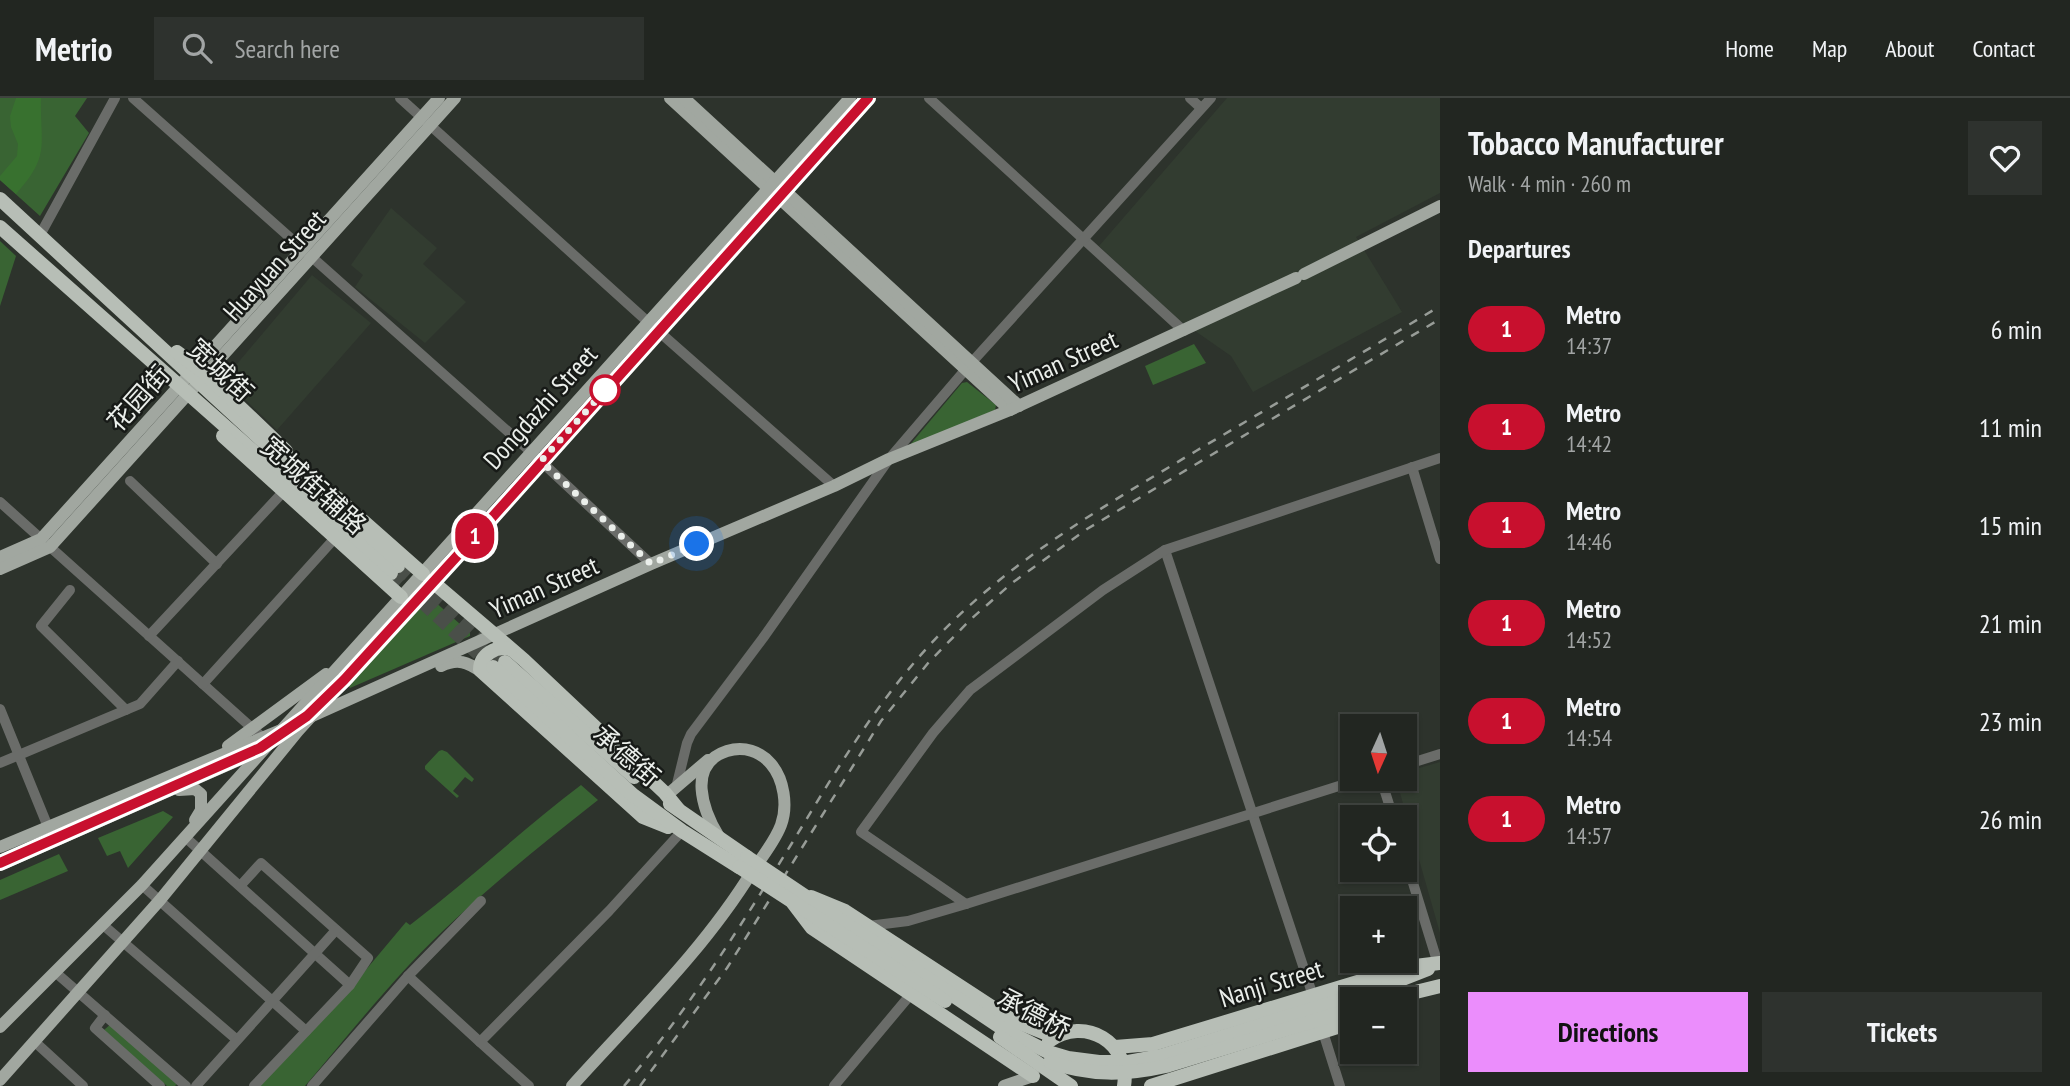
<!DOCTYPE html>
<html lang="en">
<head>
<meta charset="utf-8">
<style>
	:root { --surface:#222621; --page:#2e322e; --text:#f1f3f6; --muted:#a2a5a5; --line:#3f433f; --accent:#eb8dfc }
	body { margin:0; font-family:"PT Sans Narrow","Noto Sans SC",sans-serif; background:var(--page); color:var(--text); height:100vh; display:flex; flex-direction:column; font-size:26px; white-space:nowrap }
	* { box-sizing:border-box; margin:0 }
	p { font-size:23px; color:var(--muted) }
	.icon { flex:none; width:38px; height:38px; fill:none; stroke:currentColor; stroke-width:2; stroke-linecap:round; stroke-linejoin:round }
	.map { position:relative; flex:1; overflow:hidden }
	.sheet { display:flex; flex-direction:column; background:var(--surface); width:630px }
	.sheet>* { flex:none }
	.badge { padding:0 14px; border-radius:23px; font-size:24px; line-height:46px }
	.needle { width:46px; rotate:183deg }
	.controls { position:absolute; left:1340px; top:616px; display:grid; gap:14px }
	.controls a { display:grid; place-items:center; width:77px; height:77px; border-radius:0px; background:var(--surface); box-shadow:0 2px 5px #0004,0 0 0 2px var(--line); font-size:35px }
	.you { position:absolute; width:35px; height:35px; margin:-18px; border:5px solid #fff; border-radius:50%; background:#1a73e8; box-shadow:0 0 0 10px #1a73e833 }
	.map>.badge { position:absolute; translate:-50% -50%; box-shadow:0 0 0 4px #fff }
	h2 { padding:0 28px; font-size:26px; line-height:63px }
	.round { display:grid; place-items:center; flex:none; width:74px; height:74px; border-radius:0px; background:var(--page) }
	.headline { display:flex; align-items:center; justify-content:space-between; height:119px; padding:0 28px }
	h1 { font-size:33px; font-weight:700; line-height:52px }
	.action { display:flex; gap:14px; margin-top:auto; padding:14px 28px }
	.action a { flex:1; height:80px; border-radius:0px; background:var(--accent); color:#111; font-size:28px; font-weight:700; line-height:80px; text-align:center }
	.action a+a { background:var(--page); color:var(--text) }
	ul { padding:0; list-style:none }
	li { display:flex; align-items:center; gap:21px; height:98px; padding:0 28px }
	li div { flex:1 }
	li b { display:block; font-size:26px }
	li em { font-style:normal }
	li .badge { min-width:77px; font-weight:700; text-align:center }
	header { display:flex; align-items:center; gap:42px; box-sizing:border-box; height:98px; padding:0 35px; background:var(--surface); border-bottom:2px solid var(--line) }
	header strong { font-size:33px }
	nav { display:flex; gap:38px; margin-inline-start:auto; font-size:24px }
	.search { width:490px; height:63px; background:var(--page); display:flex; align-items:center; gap:18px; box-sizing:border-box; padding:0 24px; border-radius:0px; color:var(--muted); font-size:26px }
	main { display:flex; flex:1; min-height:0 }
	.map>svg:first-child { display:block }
</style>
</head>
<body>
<header>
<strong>Metrio</strong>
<div class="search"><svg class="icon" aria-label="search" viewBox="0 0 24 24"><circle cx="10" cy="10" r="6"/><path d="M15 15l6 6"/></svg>Search here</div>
<nav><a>Home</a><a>Map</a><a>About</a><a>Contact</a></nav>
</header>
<main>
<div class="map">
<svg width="1440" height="988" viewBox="0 0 1440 988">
	<rect width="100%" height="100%" fill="#2d332c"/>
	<g fill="#323c30">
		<polygon points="1227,0 1440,0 1440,95 1356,139 1402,214 1253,294 1231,258 1175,219 1099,148"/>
		<polygon points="391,110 437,150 423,166 466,204 425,245 355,189 363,177 351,167"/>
		<polygon points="312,177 371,225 277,332 230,287 231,273"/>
		<polygon points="1440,664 1440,835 1396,681 1405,681 1405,674"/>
	</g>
	<g fill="#396433">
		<polygon points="0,0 87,0 75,18 89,35 40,118 0,82"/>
		<polygon points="0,143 16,158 0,208"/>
		<polygon points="1194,246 1206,265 1153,287 1145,268"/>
		<polygon points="967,284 996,307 995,312 909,348 962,285"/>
		<polygon points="427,502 433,502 470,535 470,538 350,590 348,587"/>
		<polygon points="442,652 447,654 474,681 472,684 465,679 453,693 459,698 457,700 425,671 425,668 439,653"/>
		<path d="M 581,687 L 598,702 C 532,754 467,806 409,867 C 373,906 339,948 305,988 L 260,988 L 354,886 L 406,824 L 410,827 C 469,782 523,731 581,687 Z"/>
		<polygon points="163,713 173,719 128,770 120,753 107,758 98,740"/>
		<polygon points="59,756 68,773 0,802 0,782"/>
		<polygon points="112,925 178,985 175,988 167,988 104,932"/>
	</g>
	<path fill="#38712f" d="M 16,0 L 41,0 C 40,48 51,57 16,96 L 0,82 L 0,78 L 17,58 L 18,46 L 11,29 L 10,18 Z"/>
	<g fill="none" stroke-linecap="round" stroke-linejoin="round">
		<g stroke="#4a4f49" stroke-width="14" stroke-dasharray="14 7" stroke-linecap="butt">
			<polyline points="398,468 501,561"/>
			<polyline points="391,475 493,569"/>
		</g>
		<g stroke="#6a6c69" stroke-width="10">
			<polyline points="133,0 531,354 651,466"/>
			<polyline points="400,0 648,224 834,388"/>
			<polyline points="929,0 1184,233"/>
			<polyline points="1190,0 1201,10"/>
			<polyline points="40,137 115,0"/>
			<polyline points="1412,369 1440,461"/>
			<polyline points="130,383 217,466"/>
			<polyline points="0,404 262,639 264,646"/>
			<polyline points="1165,452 1313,898"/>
			<polyline points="70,492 41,528 126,612"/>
			<polyline points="149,538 284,393"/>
			<polyline points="203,586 335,440"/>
			<polyline points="0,611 48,729"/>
			<polyline points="0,665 140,606 178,563"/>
			<polyline points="1405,667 1440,656"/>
			<polyline points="1381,681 1393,719"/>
			<polyline points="676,690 687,645 691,636 763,540 889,361 972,264 1211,0"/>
			<polyline points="185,739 350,887"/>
			<polyline points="1405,759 1438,866"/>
			<polyline points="142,787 306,933"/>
			<polyline points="241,787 261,765 368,860 350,887 254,988"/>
			<polyline points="966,806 861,734 933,635 970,592 1103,492 1165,452 1440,360"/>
			<polyline points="102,826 236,941"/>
			<polyline points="868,828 908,823 966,806 1361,681"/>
			<polyline points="55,874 186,988"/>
			<polyline points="408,878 480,944"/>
			<polyline points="105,917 95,930 160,988"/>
			<polyline points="1323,934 1340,988"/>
			<polyline points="35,944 83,988"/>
			<polyline points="196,988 336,832"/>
			<polyline points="312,988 408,878 481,803"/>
			<polyline points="529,988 480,944 609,813 682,733"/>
			<polyline points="834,988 911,896"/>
		</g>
		<g stroke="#a1a7a0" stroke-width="12">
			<polyline points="670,0 1010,312"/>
			<polyline points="684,0 1019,308"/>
			<polyline points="1304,176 1440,108"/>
			<polyline points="0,459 41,441 439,0"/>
			<polyline points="0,471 50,449 455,0"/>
			<path d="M 441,568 C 458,560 467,564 482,574"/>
			<polyline points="228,648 326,576"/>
			<polyline points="179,692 195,691 201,696 201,712 195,722"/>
			<polyline points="667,697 708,662"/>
			<polyline points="0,749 281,632 651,466 834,388 889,361 1010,312 1296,180"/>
			<polyline points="0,767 259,653"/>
			<polyline points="0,929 142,787 850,0"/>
			<polyline points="0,982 160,802 298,633 870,0"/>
			<path d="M 572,988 C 635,918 704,852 753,772 C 763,758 775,743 781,727 C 788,708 784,681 771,666 C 760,653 744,648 727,653 C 686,666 703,713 719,739"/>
			<polyline points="1004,988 1033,978"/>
		</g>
		<g stroke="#b7beb6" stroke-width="14">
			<polyline points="0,101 398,468"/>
			<polyline points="0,129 391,475"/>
			<polyline points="177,254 201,272 286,353"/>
			<polyline points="223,338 401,499"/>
			<polyline points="337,400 423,476"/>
			<polyline points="434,485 524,562 665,695 678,711"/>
			<path d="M 510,551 C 496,547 480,557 480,572 L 643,719 L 668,729"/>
			<polyline points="505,564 634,679"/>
			<polyline points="493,569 633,697 682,733 739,769"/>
			<polyline points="670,706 747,759"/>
			<polyline points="811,799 845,813 1012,922 1055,939"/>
			<polyline points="793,805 812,830 1033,978"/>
			<polyline points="1377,891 1428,871"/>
			<polyline points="1387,901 1440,888"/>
			<path d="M 1049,943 C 1085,917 1131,945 1124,988"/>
			<polyline points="1115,949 1153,946 1407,869 1440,865"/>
			<polyline points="1151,988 1353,924"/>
		</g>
		<g stroke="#979c97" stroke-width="2.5" stroke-dasharray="9 9" stroke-linecap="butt">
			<path d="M 624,988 C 688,912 740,829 792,745 C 831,681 869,616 919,559 C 996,470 1096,413 1196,353 C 1277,305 1359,257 1440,208"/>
			<polyline points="640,988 727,870 881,623 929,564 971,521 1012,485 1087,431 1440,221"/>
		</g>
		<g stroke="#b7beb6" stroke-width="14">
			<polyline points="747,759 1003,931 1048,954 1068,960 1099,964 1128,964 1161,958 1377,891"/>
			<polyline points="739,769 945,903"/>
			<polyline points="1000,939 1071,988"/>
			<path d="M 1050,964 C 1090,978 1126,977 1166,968 L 1353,911"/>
		</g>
	</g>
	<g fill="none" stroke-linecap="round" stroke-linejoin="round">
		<defs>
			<polyline id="line" points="0,765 260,650 307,618 344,582 479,434 868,0"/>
		</defs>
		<use href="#line" stroke="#fff" stroke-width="16"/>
		<use href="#line" stroke="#c8102e" stroke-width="10"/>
		<polyline stroke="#ebefeb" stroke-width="7" stroke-dasharray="0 12.6" points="605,292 608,289 541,363 651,466 697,446"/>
	</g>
	<circle fill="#fff" stroke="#c8102e" stroke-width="3.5" cx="605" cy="292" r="14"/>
	<g text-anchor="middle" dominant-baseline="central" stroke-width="5" stroke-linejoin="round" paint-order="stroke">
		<g font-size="26" fill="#ebefeb" stroke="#171a17">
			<text transform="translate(274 167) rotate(-48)">Huayuan Street</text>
			<text transform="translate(1063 263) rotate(-24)">Yiman Street</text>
			<text transform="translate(221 272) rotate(43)">宽城街</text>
			<text transform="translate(138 300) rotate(-48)">花园街</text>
			<text transform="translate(540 309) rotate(-48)">Dongdazhi Street</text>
			<text transform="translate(314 387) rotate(42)">宽城街辅路</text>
			<text transform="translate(544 489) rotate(-24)">Yiman Street</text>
			<text transform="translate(627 657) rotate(41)">承德街</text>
			<text transform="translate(1271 885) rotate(-17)">Nanji Street</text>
			<text transform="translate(1034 915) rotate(27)">承德桥</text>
		</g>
	</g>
</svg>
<div class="controls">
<a><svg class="needle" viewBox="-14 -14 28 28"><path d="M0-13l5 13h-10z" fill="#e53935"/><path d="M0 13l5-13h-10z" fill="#a2a5a5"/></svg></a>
<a><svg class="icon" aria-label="locate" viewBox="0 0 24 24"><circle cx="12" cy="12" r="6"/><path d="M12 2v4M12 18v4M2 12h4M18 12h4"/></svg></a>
<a>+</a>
<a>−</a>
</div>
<div class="you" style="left:697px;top:446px"></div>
<b class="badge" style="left:475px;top:438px;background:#c8102e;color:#fff">1</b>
</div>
<section class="sheet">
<div class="headline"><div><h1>Tobacco Manufacturer</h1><p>Walk · 4 min · 260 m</p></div><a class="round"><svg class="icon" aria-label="heart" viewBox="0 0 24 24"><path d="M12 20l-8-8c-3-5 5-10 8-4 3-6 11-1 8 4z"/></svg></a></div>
<h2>Departures</h2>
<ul>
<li><span class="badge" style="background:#c8102e;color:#fff">1</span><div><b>Metro</b><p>14:37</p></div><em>6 min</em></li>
<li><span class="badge" style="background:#c8102e;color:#fff">1</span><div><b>Metro</b><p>14:42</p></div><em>11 min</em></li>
<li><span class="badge" style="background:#c8102e;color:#fff">1</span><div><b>Metro</b><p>14:46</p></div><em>15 min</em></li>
<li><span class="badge" style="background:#c8102e;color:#fff">1</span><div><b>Metro</b><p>14:52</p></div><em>21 min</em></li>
<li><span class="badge" style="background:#c8102e;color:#fff">1</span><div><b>Metro</b><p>14:54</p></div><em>23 min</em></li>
<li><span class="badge" style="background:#c8102e;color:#fff">1</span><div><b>Metro</b><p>14:57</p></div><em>26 min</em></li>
</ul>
<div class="action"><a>Directions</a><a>Tickets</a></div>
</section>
</main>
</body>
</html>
